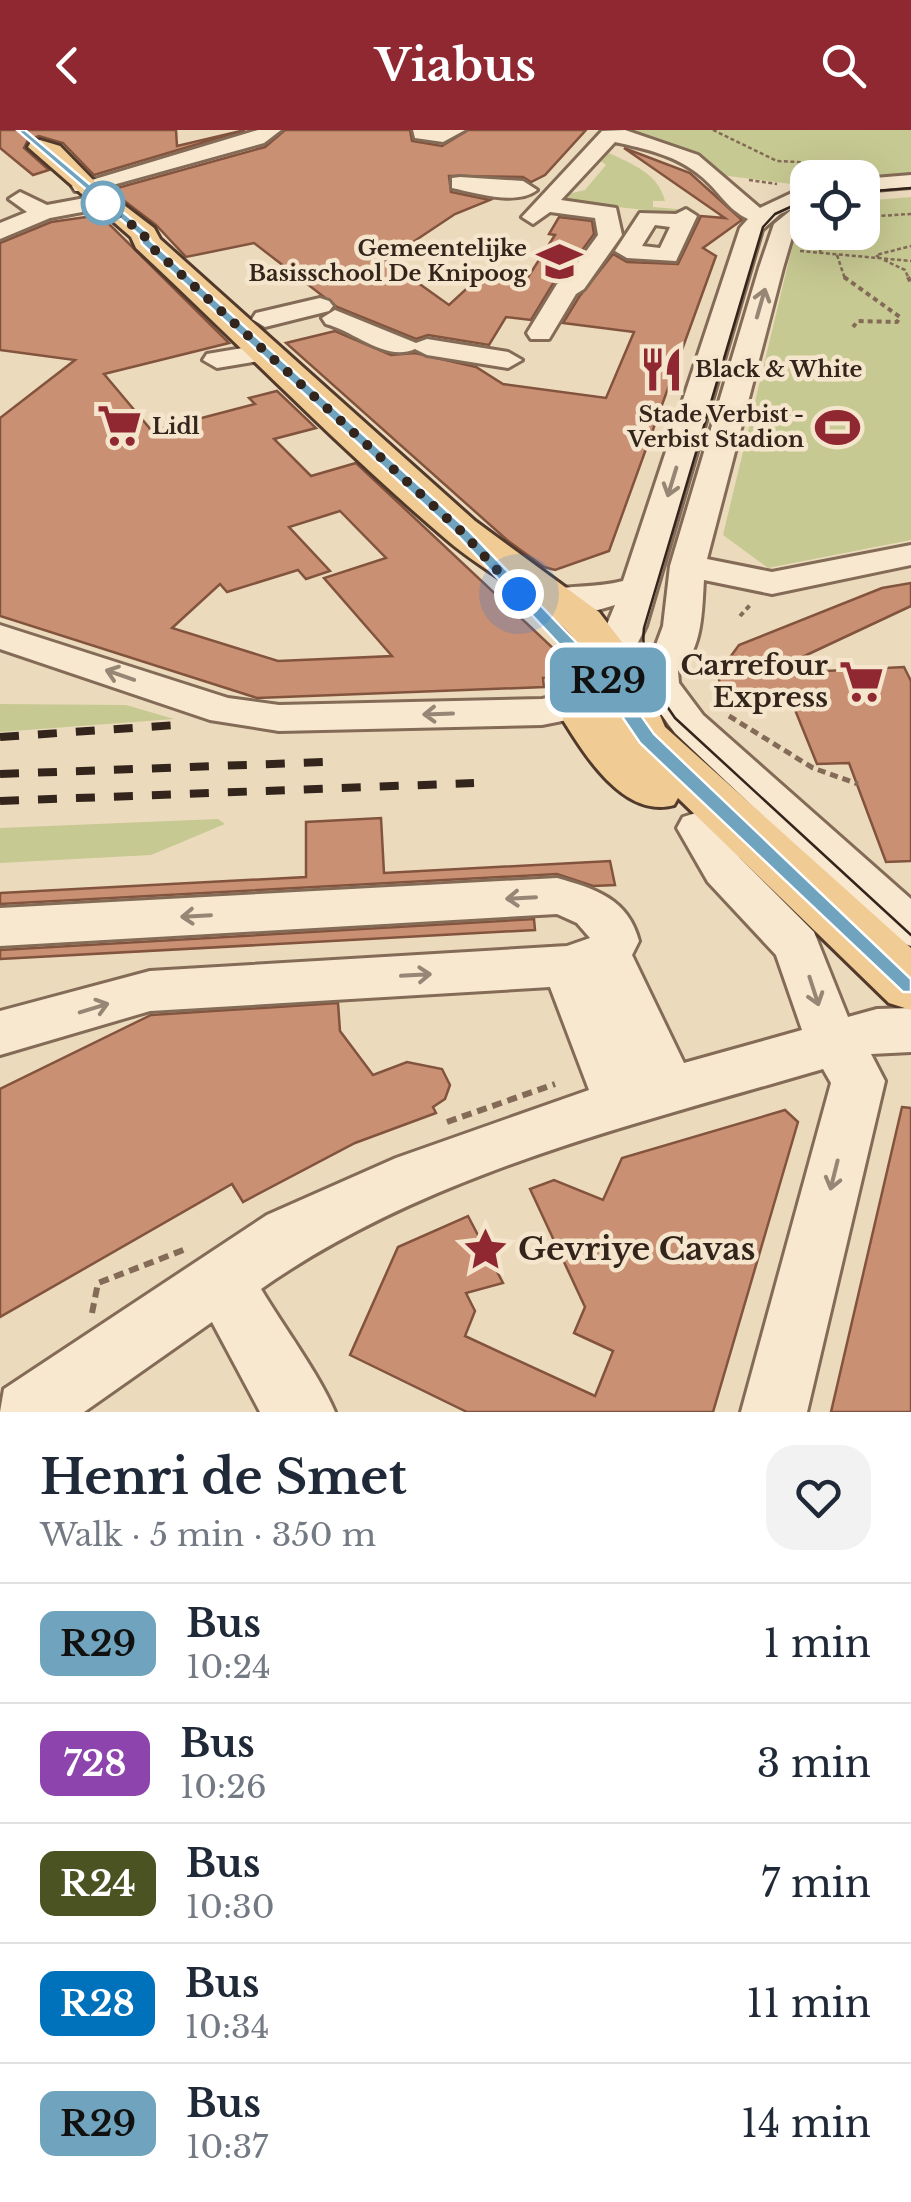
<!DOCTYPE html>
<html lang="en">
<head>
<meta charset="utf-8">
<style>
	:root { --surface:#fff; --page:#f2f2f3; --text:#1f2937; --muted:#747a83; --line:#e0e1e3; --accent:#902832 }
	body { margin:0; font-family:"Libre Baskerville",serif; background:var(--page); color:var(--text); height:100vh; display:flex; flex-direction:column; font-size:38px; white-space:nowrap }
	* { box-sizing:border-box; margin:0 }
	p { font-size:32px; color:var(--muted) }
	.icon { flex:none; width:55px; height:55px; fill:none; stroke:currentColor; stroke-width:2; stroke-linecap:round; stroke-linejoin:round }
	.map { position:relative; height:1282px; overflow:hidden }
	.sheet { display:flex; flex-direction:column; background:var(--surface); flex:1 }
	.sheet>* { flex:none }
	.badge { padding:0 20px; border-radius:15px; font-size:35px; line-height:65px }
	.controls { position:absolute; left:790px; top:30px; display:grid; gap:20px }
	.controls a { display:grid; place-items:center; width:90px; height:90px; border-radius:20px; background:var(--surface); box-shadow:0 10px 40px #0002; font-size:50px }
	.you { position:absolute; width:50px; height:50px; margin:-25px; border:8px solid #fff; border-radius:50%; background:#1a73e8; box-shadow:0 0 0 15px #1a73e833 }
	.map>.badge { position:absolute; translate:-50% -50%; box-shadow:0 0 0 5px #fff }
	.round { display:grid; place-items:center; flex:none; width:105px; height:105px; border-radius:30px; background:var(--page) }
	.overview { display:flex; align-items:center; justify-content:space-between; height:170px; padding:0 40px }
	h1 { font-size:48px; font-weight:800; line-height:75px }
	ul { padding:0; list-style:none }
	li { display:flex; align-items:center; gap:30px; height:120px; padding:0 40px; border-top:2px solid var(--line) }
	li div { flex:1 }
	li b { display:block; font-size:38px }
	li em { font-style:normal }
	li .badge { min-width:110px; font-weight:700; text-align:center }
	header { display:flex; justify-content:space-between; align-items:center; height:130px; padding:0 40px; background:var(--accent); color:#fff; font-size:45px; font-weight:800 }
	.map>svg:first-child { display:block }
</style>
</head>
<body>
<header><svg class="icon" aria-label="back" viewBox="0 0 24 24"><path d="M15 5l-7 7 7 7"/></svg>Viabus<svg class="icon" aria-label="search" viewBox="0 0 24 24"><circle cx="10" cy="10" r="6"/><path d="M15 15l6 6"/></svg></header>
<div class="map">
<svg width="911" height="1282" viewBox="0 0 911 1282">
	<rect width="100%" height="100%" fill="#ecdabd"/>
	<g fill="#c7c992">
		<polygon points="627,0 911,0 911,47 808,48 807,56 720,45 622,6"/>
		<path d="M 609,23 C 632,34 659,44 665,71 L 653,71 L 653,77 L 688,80 L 691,85 L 562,71 L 568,64 L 585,60 L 606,35 L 601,31 Z"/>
		<polygon points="911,67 911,410 768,438 723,405 796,101 807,90 808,102 862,102 863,71"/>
		<polygon points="0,574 126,575 174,589 0,602"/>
		<polygon points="218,689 225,694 151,725 0,733 0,698"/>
	</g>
	<g fill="#ca9073" stroke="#82533d" stroke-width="2.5" fill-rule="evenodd">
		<polygon points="0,0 176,0 177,16 245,0 94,45 63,13 39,6 28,10 24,18 49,40 33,45 0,18"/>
		<polygon points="285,0 410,0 412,11 442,16 468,0 586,0 545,45 531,52 523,47 449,46 451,62 490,70 455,84 386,130 449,175 477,149 523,155 555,105 549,104 559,87 592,91 594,104 563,146 554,152 531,190 506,187 489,215 428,205 416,209 337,177 254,113 186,127 156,95 110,60 265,17"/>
		<polygon points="624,18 690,43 742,90 703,118 716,126 609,421 555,440 544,437 507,410 286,213 335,201 391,225 415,223 476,237 503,254 606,268 634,202 563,193 579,167 613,124 627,132 678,134 701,86 725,88"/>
		<path d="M 100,85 L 229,213 L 104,244 L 152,301 L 255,274 L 249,268 L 277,261 L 316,298 L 274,309 L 311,346 L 356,333 L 555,520 L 559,547 L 543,548 L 544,557 L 257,568 L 0,486 L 0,288 L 75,230 L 0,220 L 0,113 L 51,92 ZM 340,381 L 386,428 L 324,448 L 392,526 L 278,531 L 172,498 L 220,454 L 227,462 L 298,440 L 306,449 L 330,441 L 289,397 Z"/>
		<polygon points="911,453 911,476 766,544 904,537 911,551 911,731 886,732 849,633 817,634 789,565 720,568 719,546 738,545 731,526 739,515 882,458"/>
		<polygon points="381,688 384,743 610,731 615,755 593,756 557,744 0,774 0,763 306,747 306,692"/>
		<polygon points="534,789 535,800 0,829 0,820"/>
		<polygon points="338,873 340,901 373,945 407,932 442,939 450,955 445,969 433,977 436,983 355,1013 243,1072 232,1054 0,1187 0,959 151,885"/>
		<polygon points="902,977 911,978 911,1282 831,1282"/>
		<polygon points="785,980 798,992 713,1282 467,1282 350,1225 398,1117 468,1086 503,1153 466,1163 475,1181 465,1206 595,1266 613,1221 574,1203 585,1177 530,1059 554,1050 603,1070 622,1028"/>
	</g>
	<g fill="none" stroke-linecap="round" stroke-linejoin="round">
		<defs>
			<g id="minor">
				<polygon points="258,0 281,0 264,13 91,61 75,61 72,56"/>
				<polygon points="413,0 465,0 443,12 415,8"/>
				<path d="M 625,0 L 698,25 L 760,78 L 794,62 L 808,62 L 808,89 L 795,97 L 783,138 L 707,429 L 772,442 L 911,415 L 911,435 L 772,464 L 704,450 C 702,480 703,520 678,541 L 679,553 L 703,585 L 911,769 L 911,816 L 894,810 L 675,603 L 647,565 L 602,583 L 542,595 L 279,601 L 210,590 L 0,519 L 0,495 L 228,568 L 279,575 L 542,569 L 612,553 L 653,523 L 663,496 L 670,436 L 759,138 L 774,94 L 795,77 L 780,84 L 762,100 L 646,496 C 632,525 619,558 580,549 L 575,540 L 596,521 L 615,475 L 598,480 L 542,477 L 537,469 L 542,461 C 569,455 596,458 623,451 L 740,98 L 748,89 C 727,79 719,61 702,47 C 677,25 645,19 615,12 L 561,70 L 616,78 L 622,105 L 584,159 L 576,164 L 549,209 L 531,209 L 527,203 L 557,154 L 566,149 L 598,105 L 595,88 L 550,82 L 533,94 L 522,87 L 602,1 Z"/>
				<polygon points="911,45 911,57 862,61 862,49"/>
				<path d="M 460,47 L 523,51 L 537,60 C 517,76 476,63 452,58 L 452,48 Z"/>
				<polygon points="20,62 47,75 101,65 112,72 109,77 50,88 0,109 0,93 27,82 9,69"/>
				<path d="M 686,79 L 697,86 L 676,131 L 627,128 L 615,121 L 640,83 L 676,84 ZM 655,95 L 670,97 L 660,118 L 642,116 Z"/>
				<polygon points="320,168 329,171 333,176 329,181 265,197 252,189 256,183"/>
				<path d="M 335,180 L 416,213 L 427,209 L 508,222 L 522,230 L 508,238 L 427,225 L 415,219 C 385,232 354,201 326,194 L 322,188 Z"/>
				<polygon points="266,214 280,222 276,228 217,238 203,230 207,224"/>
				<path d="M 699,682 L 715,687 L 740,728 L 814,802 L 848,887 L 877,879 L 911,878 L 911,922 L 871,924 L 885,951 L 807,1282 L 741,1282 L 831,953 L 823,939 C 633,995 426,1043 261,1159 C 283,1196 319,1244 335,1282 L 260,1282 L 212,1192 L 84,1282 L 0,1282 L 4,1259 L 267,1085 L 396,1028 L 589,960 L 550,857 L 150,881 L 0,925 L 0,881 L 150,841 L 567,816 L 590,808 L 577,793 L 557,784 L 0,816 L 0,778 L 557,748 C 596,759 628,769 639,811 L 632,825 L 684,933 L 802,900 L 776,825 L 708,752 L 677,698 L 683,687 Z"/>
			</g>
			<path id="major" d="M 40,10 L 60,16 L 99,56 L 154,98 L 160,109 L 475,391 L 599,482 L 637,532 L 665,597 L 911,818 L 911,880 L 889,873 L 678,668 L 674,675 C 625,689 586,627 563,590 L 570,540 L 577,529 L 587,527 C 557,476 491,448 447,410 C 339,318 240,215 136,118 L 131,107 L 28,17 L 31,12 Z"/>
		</defs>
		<use href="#minor" stroke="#836b57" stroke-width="6"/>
		<use href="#major" stroke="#513a2b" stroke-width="6"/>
		<g stroke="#836b57" stroke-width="2.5" stroke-dasharray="4 2.5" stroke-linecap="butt">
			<polyline points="713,0 777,31 857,35"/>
			<polyline points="749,50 777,54"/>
			<polyline points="862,87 911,84"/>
			<polyline points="800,121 911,131"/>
			<polyline points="820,123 822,108 830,102"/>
			<polyline points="837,125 845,149"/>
			<polyline points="879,128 876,125 911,116"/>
			<polyline points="884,130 905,140 909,149"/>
		</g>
		<g stroke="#836b57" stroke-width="4" stroke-dasharray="5 4" stroke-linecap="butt">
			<polyline points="844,147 900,187 897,192 858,191 853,197"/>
			<polyline points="908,147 911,153"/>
			<polyline points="740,486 752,473"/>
		</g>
		<polyline stroke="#836b57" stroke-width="5" stroke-dasharray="8 5" stroke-linecap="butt" points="729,586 813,638 858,654"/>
		<g stroke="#836b57" stroke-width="6" stroke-dasharray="10 6" stroke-linecap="butt">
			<polyline points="447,992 555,954"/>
			<polyline points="92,1183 98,1153 186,1119"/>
		</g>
		<use href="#minor" fill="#f8e8cf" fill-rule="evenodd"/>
		<use href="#major" fill="#f0cb94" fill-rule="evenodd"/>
		<g stroke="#33251b" stroke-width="2.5">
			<polyline points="862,62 911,58"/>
			<path d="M 808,69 L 775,84 L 763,97 L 644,498 C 640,534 655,560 675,588 L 911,805"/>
		</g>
		<g stroke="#33251b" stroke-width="8" stroke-dasharray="19 19" stroke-linecap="butt">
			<polyline points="0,607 176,595"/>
			<polyline points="0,644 326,632"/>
			<polyline points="0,671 474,653"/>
		</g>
	</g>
	<defs><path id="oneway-shaft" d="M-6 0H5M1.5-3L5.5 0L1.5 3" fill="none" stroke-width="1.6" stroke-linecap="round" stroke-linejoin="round" transform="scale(2.5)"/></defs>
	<g stroke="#968675">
		<use href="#oneway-shaft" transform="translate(761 173) rotate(-74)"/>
		<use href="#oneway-shaft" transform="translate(672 352) rotate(107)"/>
		<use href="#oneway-shaft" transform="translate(120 545) rotate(-161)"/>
		<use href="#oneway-shaft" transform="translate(438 584) rotate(178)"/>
		<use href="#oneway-shaft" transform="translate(521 768) rotate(177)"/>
		<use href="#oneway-shaft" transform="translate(196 786) rotate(177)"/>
		<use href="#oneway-shaft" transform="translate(416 845) rotate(-3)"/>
		<use href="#oneway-shaft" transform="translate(814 861) rotate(72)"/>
		<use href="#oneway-shaft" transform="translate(94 878) rotate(-17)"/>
		<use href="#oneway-shaft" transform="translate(834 1045) rotate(104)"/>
	</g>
	<polygon fill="#70a3bd" stroke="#fff" stroke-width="2.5" points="17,0 25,0 147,102 151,111 468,400 600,537 632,557 642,587 654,604 911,849 911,862 903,862 640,613 623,588 617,564 587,544 458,406 142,114 139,105"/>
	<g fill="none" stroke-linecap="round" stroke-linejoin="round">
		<polyline stroke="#33251b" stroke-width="10" stroke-dasharray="0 18" points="103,73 144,104 146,112 463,403 519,464"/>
	</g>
	<defs>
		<symbol id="school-bare" viewBox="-9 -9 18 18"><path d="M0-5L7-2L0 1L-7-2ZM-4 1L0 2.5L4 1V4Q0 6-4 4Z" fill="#902832" stroke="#f4e5cc" stroke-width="2.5" paint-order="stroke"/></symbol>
		<symbol id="restaurant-bare" viewBox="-9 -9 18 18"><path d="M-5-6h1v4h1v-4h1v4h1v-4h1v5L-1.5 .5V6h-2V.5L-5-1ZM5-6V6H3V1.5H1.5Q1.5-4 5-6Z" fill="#902832" stroke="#f4e5cc" stroke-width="2.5" paint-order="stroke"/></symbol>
		<symbol id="supermarket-bare" viewBox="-9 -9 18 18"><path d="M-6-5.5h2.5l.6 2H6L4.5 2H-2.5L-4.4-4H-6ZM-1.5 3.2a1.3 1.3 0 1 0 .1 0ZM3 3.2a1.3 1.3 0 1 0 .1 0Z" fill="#902832" stroke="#f4e5cc" stroke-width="2.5" paint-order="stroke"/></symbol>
		<symbol id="stadium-bare" viewBox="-9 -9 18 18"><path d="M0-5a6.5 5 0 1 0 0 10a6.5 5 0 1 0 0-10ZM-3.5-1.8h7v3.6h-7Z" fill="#902832" stroke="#f4e5cc" stroke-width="2.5" paint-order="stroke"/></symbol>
		<symbol id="sight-bare" viewBox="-9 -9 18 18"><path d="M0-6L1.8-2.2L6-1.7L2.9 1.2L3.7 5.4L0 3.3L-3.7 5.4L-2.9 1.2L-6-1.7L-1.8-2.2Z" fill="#902832" stroke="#f4e5cc" stroke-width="2.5" paint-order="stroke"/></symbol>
	</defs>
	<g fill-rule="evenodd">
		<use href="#school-bare" x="528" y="100" width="63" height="63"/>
		<use href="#restaurant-bare" x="630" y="208" width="63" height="63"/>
		<use href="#supermarket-bare" x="88" y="264" width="63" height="63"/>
		<use href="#stadium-bare" x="806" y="266" width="63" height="63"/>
		<use href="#supermarket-bare" x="830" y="520" width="63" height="63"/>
		<use href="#sight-bare" x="454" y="1088" width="63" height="63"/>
	</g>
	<circle fill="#fff" stroke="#70a3bd" stroke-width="5" cx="103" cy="73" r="20"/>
	<g text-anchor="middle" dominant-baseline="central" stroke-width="9" stroke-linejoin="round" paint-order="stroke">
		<g font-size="22" font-weight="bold" fill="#33251b" stroke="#f4e5cc" text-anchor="end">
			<text x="527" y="118">Gemeentelijke<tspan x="527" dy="25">Basisschool De Knipoog</tspan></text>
			<text x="695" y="239" text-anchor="start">Black &amp; White</text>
			<text x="804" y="284">Stade Verbist -<tspan x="804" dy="25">Verbist Stadion</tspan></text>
			<text x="152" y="296" text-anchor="start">Lidl</text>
		</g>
		<g font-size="28" font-weight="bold" fill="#33251b" stroke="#f4e5cc" text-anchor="end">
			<text x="828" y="535">Carrefour<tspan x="828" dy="32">Express</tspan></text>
		</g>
		<g font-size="32" font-weight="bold" fill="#33251b" stroke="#f4e5cc" text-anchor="start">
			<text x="518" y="1119">Gevriye Cavas</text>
		</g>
	</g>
</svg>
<div class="controls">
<a><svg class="icon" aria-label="locate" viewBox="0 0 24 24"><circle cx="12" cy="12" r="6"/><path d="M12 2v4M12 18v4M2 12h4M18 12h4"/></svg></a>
</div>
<div class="you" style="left:519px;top:464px"></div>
<b class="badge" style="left:608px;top:550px;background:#70a3bd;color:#111">R29</b>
</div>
<section class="sheet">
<div class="overview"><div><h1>Henri de Smet</h1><p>Walk · 5 min · 350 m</p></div><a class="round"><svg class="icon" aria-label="heart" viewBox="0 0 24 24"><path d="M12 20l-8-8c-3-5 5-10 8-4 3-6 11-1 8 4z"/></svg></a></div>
<ul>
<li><span class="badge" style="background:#70a3bd;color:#111">R29</span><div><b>Bus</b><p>10:24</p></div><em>1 min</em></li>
<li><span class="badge" style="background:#8e44ad;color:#fff">728</span><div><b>Bus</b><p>10:26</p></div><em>3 min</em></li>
<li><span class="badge" style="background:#4a5321;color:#fff">R24</span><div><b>Bus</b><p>10:30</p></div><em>7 min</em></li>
<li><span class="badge" style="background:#0072bc;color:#fff">R28</span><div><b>Bus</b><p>10:34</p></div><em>11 min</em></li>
<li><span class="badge" style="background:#70a3bd;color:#111">R29</span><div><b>Bus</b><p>10:37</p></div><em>14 min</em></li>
</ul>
</section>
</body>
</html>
